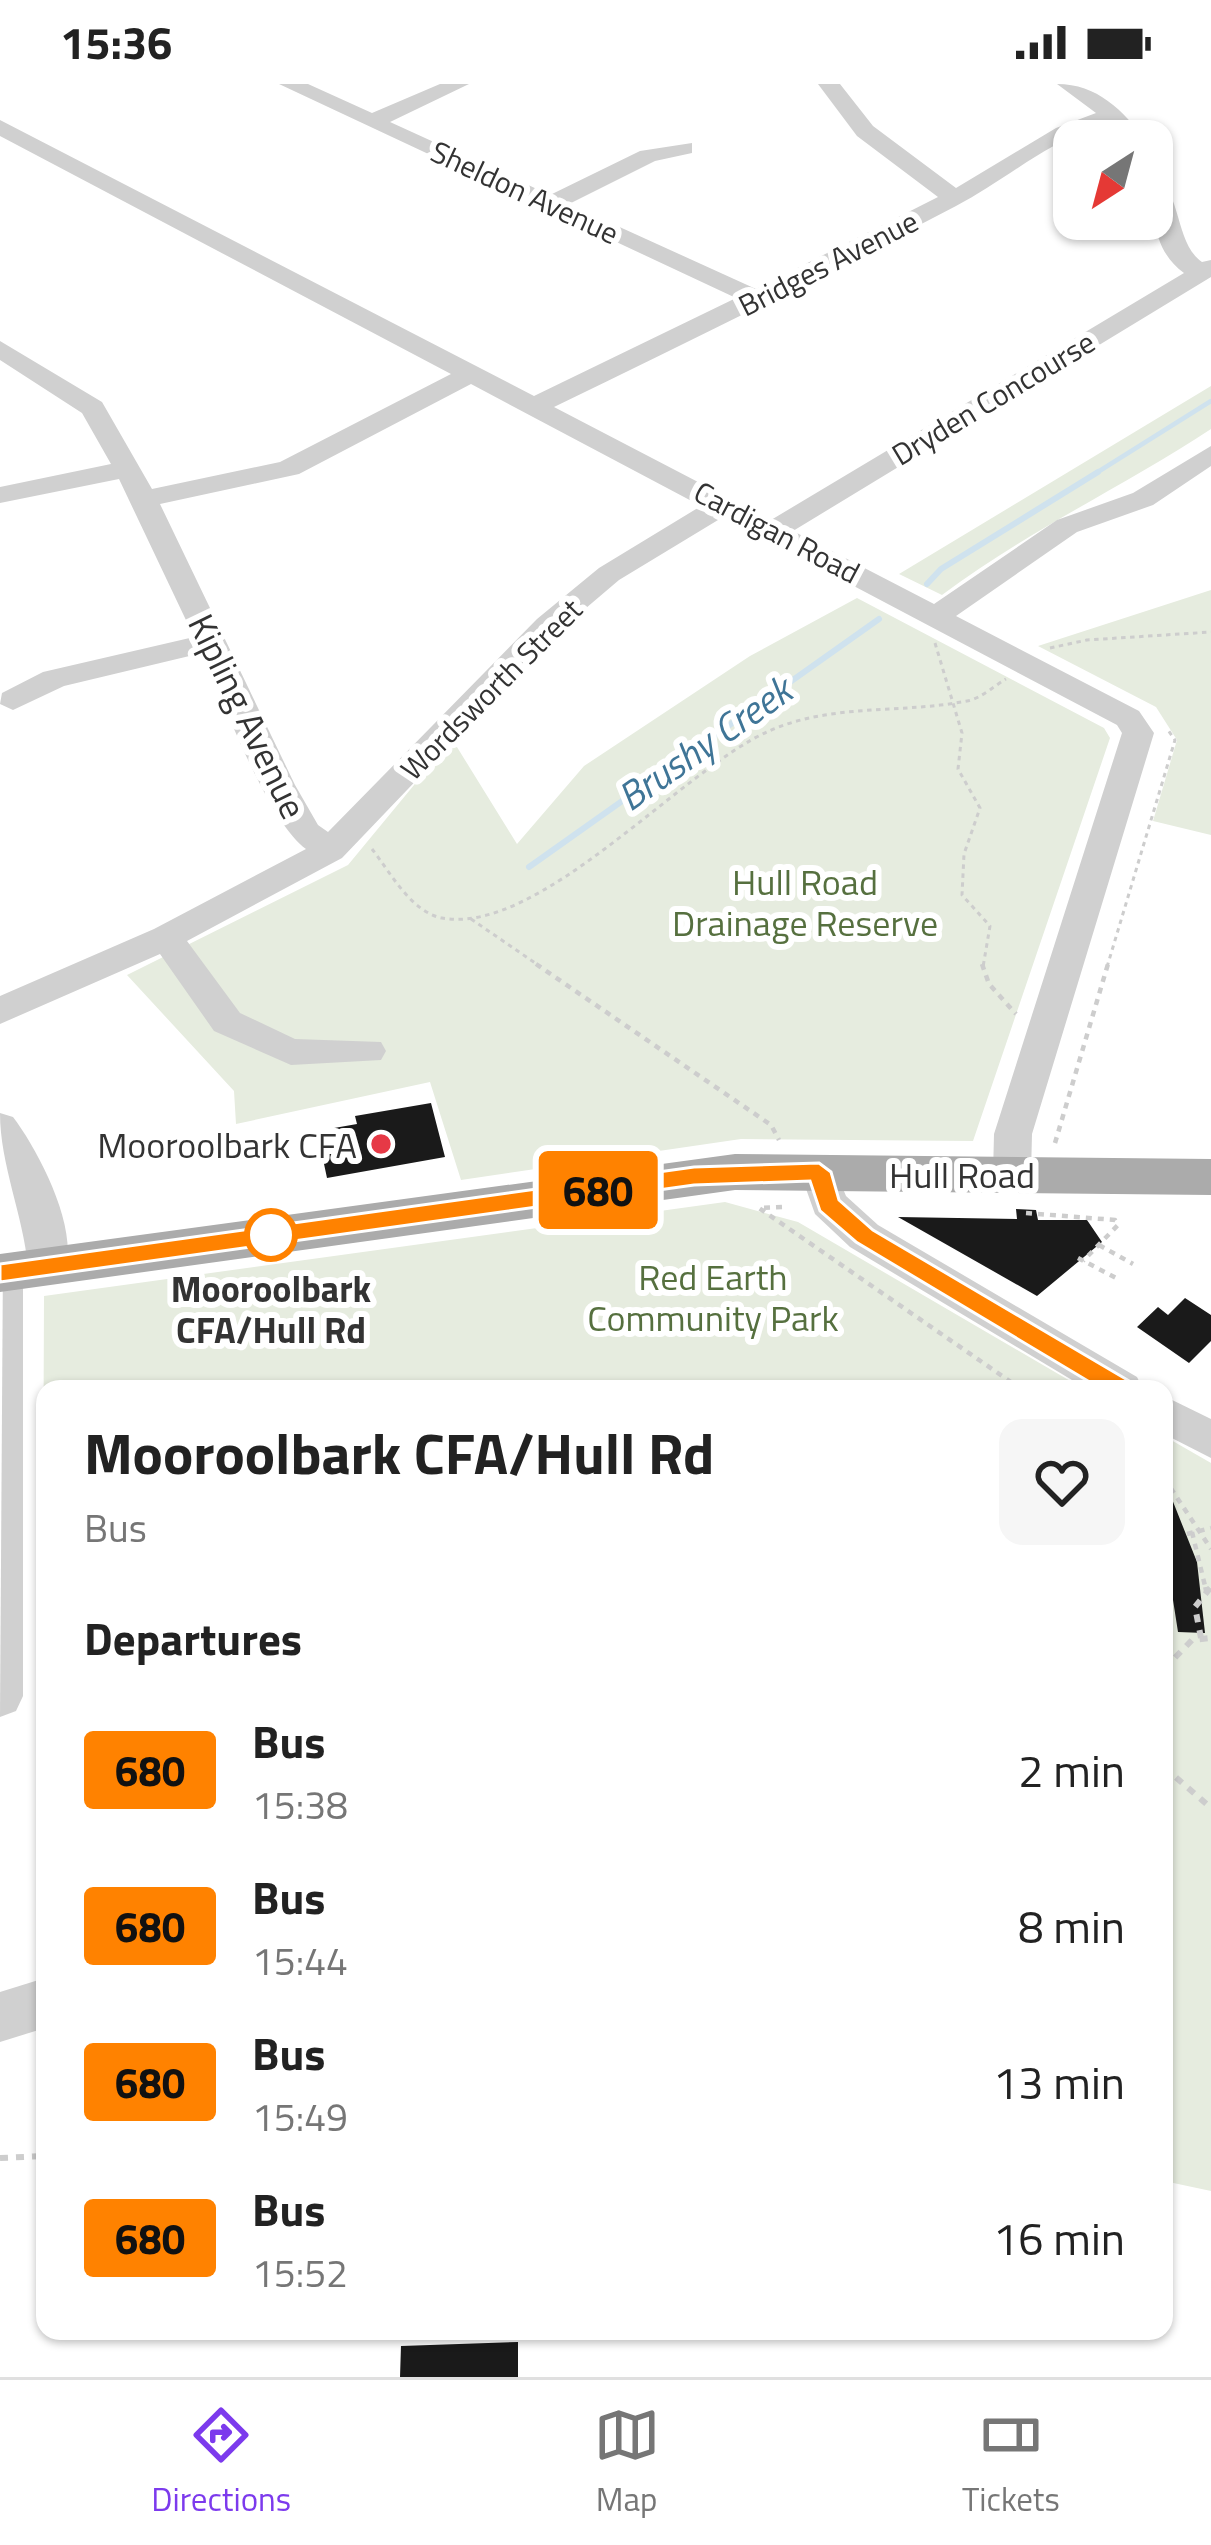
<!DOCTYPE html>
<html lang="en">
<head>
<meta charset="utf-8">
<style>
	:root { --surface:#fff; --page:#f6f6f6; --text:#222; --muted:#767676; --line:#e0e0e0; --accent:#7c3aed }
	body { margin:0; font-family:"Titillium Web",sans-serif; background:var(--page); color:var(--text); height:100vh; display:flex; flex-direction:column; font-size:45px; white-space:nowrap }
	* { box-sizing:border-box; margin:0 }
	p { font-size:39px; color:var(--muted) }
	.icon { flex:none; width:66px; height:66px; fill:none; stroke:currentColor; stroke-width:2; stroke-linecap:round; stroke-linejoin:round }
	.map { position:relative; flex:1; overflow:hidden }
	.drawer { position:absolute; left:36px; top:1296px; width:1137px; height:960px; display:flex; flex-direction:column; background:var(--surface); border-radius:24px; box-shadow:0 3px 9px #0004 }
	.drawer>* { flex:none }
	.badge { padding:0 24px; border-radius:9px; font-size:42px; line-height:78px }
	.needle { width:78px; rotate:216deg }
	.tools { position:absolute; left:1053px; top:36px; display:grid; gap:24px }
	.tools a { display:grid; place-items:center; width:120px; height:120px; border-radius:24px; background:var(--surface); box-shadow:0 3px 9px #0004; font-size:60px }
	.map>.badge { position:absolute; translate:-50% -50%; box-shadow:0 0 0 6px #fff }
	h2 { padding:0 48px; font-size:45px; line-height:108px }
	.round { display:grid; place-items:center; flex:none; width:126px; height:126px; border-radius:24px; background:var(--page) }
	.overview { display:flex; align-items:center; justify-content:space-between; height:204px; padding:0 48px }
	h1 { font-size:57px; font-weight:700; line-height:90px }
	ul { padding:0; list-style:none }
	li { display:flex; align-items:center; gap:36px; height:156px; padding:0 48px }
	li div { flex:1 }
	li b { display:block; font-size:45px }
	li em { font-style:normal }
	li .badge { min-width:132px; font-weight:700; text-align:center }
	.status { display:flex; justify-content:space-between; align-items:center; height:84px; padding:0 60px; background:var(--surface); direction:ltr }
	.status svg { height:33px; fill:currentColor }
	.tab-bar { display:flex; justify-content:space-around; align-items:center; height:168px; border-top:3px solid var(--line); background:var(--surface); font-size:33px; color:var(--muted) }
	.tab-bar a { display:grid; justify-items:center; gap:6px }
	.tab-bar .active { color:var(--accent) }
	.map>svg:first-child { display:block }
</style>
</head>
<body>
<div class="status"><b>15:36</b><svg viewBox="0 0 49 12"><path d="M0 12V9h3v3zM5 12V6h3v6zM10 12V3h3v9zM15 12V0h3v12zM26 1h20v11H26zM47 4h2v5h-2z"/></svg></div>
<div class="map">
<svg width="1211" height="2293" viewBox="0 0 1211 2293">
	<rect width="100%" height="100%" fill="#fff"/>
	<g fill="#e6ecdf">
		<path d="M 1211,302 L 1211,345 C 1123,403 1027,447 942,511 L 899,490 Z"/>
		<polygon points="1211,506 1211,751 1153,737 1177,656 1156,623 1038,562"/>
		<polygon points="857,514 1104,644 1110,654 973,1057 741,1055 461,1096 430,998 236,1040 234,1007 127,891 348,781 452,655 517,760 584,682 750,572"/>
		<polygon points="725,1118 798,1138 1084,1305 45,1305 41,1952 44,1212"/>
		<polygon points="1164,1352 1211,1379 1211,2107 1164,2097"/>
	</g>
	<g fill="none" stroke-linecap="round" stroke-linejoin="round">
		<polyline stroke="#cfe2ee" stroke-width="4.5" points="1093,391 1211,317"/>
		<g stroke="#cfe2ee" stroke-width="6">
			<polyline points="927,500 941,485 1098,388"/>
			<polyline points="529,783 879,535"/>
		</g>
	</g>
	<g fill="#1a1a1a">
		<polygon points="431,1019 445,1073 327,1094 317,1047 357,1040 355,1032"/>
		<polygon points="1016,1125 1036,1126 1038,1136 1087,1136 1102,1158 1037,1212 898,1133 1017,1135"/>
		<polygon points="1185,1214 1211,1231 1211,1257 1189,1279 1137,1243 1158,1223 1168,1231"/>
		<polygon points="1164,1395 1197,1478 1205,1549 1178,1548 1173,1516 1164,1516"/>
		<polygon points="518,2258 518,2293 400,2293 401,2262"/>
	</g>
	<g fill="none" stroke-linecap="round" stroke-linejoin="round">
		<g stroke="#cdcdcd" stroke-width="3" stroke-dasharray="4.5 4.5" stroke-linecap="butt">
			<polyline points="935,559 962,649 958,685 980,724 964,770 962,811 990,842 983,883"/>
			<polyline points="1050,564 1087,556 1211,548"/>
			<path d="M 372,765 C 390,788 411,828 442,834 C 539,852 682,685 769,647 C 832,619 901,630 967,617 C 980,615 994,602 1006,595"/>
			<polyline points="471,835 541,883"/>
			<polyline points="1107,883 1175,656 1168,646"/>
		</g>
		<g stroke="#cdcdcd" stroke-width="4.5" stroke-dasharray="6 6" stroke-linecap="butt">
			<polyline points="536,880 771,1041 779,1056"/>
			<polyline points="982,880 989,900 1016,930"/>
			<polyline points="1055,1059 1108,880"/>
			<polyline points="782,1123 759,1124 1021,1305"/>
			<polyline points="1026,1129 1115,1136 1118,1141 1083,1177"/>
			<polyline points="1099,1161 1133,1180"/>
			<polyline points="1078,1174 1118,1195"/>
			<polyline points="1164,1394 1211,1465"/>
			<polyline points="1192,1448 1206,1506"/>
			<polyline points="1187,1450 1211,1444"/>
		</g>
		<g stroke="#cdcdcd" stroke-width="6" stroke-dasharray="8 8" stroke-linecap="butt">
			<polyline points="1206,1503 1207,1508"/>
			<polyline points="1201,1554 1195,1523 1211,1503"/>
			<polyline points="1164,1585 1192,1556 1211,1554"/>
			<polyline points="1164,1683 1211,1724"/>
			<polyline points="0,2074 45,2072"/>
		</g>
		<g fill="#d0d0d0" fill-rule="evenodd">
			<path d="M 279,0 L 308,0 L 372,29 L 440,0 L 469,0 L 390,38 L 550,111 L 640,67 L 692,59 L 692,69 L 655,77 L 569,120 L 756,205 L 938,113 L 857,52 L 818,0 L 840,0 L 873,42 L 956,104 L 1056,44 L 1096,29 L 1057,0 C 1097,0 1123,26 1146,57 L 1123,57 L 1109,40 C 1055,51 1005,97 956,122 C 822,192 691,257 554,323 L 771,436 L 1184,189 C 1152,166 1152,127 1152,91 C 1182,103 1174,159 1202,178 L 1211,176 L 1211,193 L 793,447 L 934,520 L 1057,436 L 1133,409 L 1211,362 L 1211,382 L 1153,421 L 1077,448 L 956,532 L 1139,627 L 1154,649 L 1032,1050 L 1031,1090 L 1025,1100 L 1012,1105 L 999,1100 L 993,1090 L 994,1050 L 1122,649 L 1117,641 L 723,433 L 619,496 L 559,547 L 342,774 L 187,857 L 240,929 L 295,955 L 381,958 L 386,967 L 381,976 L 291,981 L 214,947 L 160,870 L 0,940 L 0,912 L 154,845 L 306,765 C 267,737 223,616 202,569 L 64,602 L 13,626 L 0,620 L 2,609 L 43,588 L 194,553 L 119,395 L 0,419 L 0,403 L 111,380 L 82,329 L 0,276 L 0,257 L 102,318 L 152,405 L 280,378 L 451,290 L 0,52 L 0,36 L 534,312 L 736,214 ZM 471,300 L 701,422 L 599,484 L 537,535 L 328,748 L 318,741 L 295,701 L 160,420 L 299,390 Z"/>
			<path d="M 0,1029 L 13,1033 C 39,1067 84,1153 62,1194 L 48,1199 L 34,1194 L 28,1183 C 23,1130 0,1081 0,1029 Z"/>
			<polygon points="819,1074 832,1078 846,1112 878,1141 1137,1293 1143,1305 1087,1305 850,1163 815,1130 800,1088 806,1078"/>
			<polygon points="3,1173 17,1178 23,1189 23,1612 16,1627 0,1633"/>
			<polygon points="1164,1312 1211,1335 1211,1374 1164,1350"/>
			<polygon points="45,1894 45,1944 0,1958 0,1908"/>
		</g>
		<polygon fill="#ababab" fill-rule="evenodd" points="735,1070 1211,1075 1211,1111 735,1106 0,1208 0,1170"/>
	</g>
	<polygon fill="#ff8200" stroke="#fff" stroke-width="3" points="819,1079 831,1088 839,1116 873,1146 1131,1298 1131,1312 1113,1312 856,1158 820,1127 810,1097 694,1101 0,1198 0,1180 694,1083"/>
	<circle fill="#e63946" stroke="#fff" stroke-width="4.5" cx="381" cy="1060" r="12"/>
	<circle fill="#fff" stroke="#ff8200" stroke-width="6" cx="271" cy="1151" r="24"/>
	<g text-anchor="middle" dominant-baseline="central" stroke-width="12" stroke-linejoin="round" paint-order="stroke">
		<g font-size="30" fill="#333" stroke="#fff">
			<text transform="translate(525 108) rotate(25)">Sheldon Avenue</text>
			<text transform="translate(828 179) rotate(-27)">Bridges Avenue</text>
			<text transform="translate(993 314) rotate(-31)">Dryden Concourse</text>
			<text transform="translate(777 448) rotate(28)">Cardigan Road</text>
			<text transform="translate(491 605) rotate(-45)">Wordsworth Street</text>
		</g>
		<g font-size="36" fill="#333" stroke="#fff">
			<text transform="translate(248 632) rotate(64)">Kipling Avenue</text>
			<text x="962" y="1090">Hull Road</text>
		</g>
		<g font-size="36" fill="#56703f" stroke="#fff">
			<text x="805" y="797">Hull Road<tspan x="805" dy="41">Drainage Reserve</tspan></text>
			<text x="713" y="1192">Red Earth<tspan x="713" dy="41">Community Park</tspan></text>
		</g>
		<g font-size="36" fill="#333" stroke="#fff" text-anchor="end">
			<text x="357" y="1060">Mooroolbark CFA</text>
		</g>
		<g font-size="36" font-weight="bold" fill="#333" stroke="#fff">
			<text x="271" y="1204">Mooroolbark<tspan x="271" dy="41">CFA/Hull Rd</tspan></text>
		</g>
		<g font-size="39" font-style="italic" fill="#3f7597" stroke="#fff">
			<text transform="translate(704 659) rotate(-35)">Brushy Creek</text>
		</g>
	</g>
</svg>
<div class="tools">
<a><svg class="needle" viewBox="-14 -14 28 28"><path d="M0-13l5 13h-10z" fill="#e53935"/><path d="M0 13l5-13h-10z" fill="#767676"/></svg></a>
</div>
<b class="badge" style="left:598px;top:1106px;background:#ff8200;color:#111">680</b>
<section class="drawer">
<div class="overview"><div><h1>Mooroolbark CFA/Hull Rd</h1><p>Bus</p></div><a class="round"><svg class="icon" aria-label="heart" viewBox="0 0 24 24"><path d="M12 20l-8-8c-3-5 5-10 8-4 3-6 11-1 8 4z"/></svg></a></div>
<h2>Departures</h2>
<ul>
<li><span class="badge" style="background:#ff8200;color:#111">680</span><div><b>Bus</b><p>15:38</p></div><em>2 min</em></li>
<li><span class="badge" style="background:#ff8200;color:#111">680</span><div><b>Bus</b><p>15:44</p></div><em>8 min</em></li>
<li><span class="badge" style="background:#ff8200;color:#111">680</span><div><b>Bus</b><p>15:49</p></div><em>13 min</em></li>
<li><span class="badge" style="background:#ff8200;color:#111">680</span><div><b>Bus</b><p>15:52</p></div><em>16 min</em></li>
</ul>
</section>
</div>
<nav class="tab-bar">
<a class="active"><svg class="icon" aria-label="directions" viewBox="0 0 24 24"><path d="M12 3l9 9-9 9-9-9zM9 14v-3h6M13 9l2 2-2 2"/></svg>Directions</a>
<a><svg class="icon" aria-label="map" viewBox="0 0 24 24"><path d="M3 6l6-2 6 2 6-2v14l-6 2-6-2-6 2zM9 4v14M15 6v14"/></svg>Map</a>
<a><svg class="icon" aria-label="tickets" viewBox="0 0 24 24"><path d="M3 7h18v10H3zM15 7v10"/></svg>Tickets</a>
</nav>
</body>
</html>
